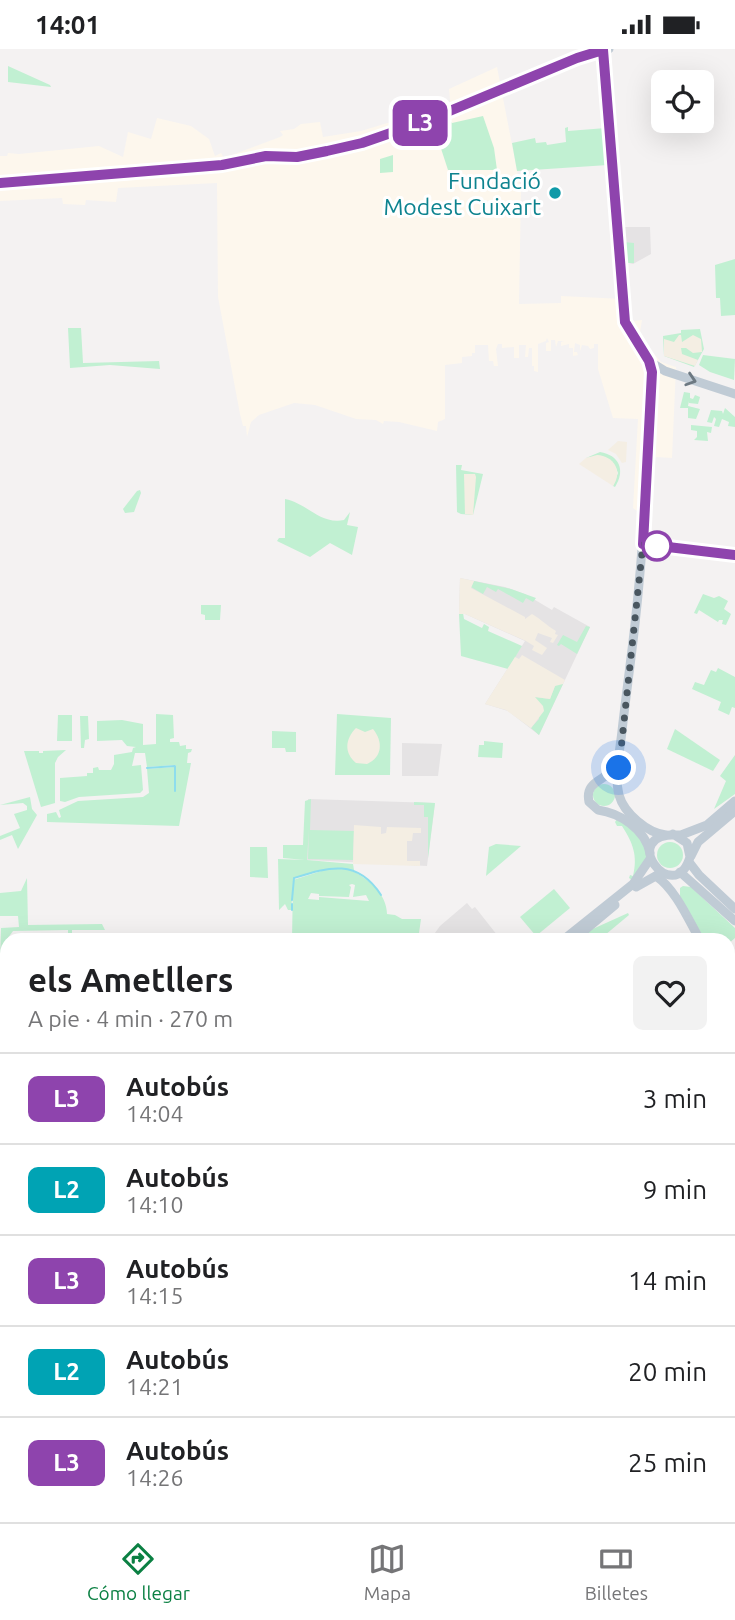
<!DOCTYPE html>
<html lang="es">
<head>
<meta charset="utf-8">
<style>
	:root { --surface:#fff; --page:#f2f2f2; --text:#202124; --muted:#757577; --line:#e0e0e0; --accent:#0b8043 }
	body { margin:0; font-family:Ubuntu,sans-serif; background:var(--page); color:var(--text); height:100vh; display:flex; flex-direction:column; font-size:26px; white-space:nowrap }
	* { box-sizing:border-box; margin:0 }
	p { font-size:23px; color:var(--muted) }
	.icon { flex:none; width:38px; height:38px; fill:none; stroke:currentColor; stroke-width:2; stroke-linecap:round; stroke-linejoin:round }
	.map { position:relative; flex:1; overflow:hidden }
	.side { position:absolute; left:0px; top:884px; width:735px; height:590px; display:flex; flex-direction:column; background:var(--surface); border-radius:21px 21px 0 0; box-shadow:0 7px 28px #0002 }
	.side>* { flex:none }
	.badge { padding:0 14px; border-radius:10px; font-size:24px; line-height:46px }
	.tools { position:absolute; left:651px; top:21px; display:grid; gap:14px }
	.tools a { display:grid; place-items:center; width:63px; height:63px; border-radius:10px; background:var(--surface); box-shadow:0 7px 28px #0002; font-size:35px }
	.you { position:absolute; width:35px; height:35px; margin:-18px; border:5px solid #fff; border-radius:50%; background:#1a73e8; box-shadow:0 0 0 10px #1a73e833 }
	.map>.badge { position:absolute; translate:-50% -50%; box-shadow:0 0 0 4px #fff }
	.round { display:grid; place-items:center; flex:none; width:74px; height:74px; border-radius:10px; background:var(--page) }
	.head { display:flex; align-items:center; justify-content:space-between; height:119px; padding:0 28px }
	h1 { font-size:33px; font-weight:600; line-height:52px }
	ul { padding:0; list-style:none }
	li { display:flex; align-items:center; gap:21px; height:91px; padding:0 28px; border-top:2px solid var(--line) }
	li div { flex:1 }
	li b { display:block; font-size:26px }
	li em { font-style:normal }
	li .badge { min-width:77px; font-weight:700; text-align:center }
	.status { display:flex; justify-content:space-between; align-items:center; height:49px; padding:0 35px; background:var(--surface); direction:ltr }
	.status svg { height:19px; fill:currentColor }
	.tabs { display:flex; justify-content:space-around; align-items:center; height:98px; border-top:2px solid var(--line); background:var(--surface); font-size:19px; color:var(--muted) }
	.tabs a { display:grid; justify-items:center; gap:4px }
	.tabs .active { color:var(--accent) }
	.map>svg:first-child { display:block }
</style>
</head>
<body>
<div class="status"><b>14:01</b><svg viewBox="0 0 49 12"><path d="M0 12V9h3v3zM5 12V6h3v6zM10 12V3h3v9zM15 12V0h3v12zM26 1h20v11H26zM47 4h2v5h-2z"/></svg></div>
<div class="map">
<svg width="735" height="1473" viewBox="0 0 735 1473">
	<rect width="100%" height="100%" fill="#f4f2f2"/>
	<polygon fill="#fdf7ed" points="497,18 521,142 519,255 561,254 561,247 623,250 625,273 642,271 640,283 650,300 661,313 676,318 672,409 657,408 653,411 650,480 636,480 637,462 633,459 638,370 613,369 598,320 598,295 594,295 594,299 590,300 588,297 582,296 580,302 580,296 575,294 574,303 577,303 578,306 573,307 573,299 569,299 569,295 561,297 561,293 564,292 558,292 556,298 555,291 551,291 551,302 546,302 546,294 549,293 547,289 546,292 538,295 538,323 534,322 534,317 532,317 532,299 529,299 528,308 525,308 526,296 519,296 519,309 514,309 514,298 502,299 502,295 498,295 496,300 498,317 494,317 493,312 489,312 488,296 475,296 475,304 472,304 472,307 462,308 462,314 445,316 445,370 438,373 437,382 399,373 384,372 383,375 376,371 356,370 315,356 294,354 259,366 251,373 247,388 246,377 243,377 240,365 218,248 217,134 118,139 116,153 86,151 85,156 63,155 62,149 0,152 0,107 7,107 8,104 19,105 99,97 123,108 128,83 151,90 157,69 191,77 209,90 215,107 221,104 224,109 280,88 283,86 280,82 294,80 301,75 320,73 323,88 361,82 394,72 394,80 451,61 449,40"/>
	<g fill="#e5e3e4">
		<polygon points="620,178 650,178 651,205 633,215 625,213"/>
		<polygon points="460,529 505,538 525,545 552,561 554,558 590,578 539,686 508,662 485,655 525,592 465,565 459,565"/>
		<polygon points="402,694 442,695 438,727 402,727"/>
		<polygon points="308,750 435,754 427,817 307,811"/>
		<polygon points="467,854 472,860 475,858 501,891 430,891 440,877"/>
	</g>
	<g fill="#c1f0d2" fill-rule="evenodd">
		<polygon points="8,17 50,36 51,38 8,33"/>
		<polygon points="483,67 494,99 497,121 448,121 432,72 448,69 452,74"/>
		<polygon points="568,78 568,82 606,79 608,116 517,122 512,94 535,89 536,94 546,93 547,96 566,93 565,79"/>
		<polygon points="393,106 393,123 380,124 380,110"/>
		<polygon points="624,193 634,194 634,214 628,214 625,212"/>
		<polygon points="735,210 735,266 721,267 720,249 716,249 715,216"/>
		<polygon points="68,279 81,279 83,314 159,312 160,320 110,316 70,319"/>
		<polygon points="700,280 704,300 694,318 664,307 663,287 681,284 681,281"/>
		<polygon points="703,306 735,310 734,331 710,323 699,316"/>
		<polygon points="684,343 690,344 690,349 693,350 695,346 700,348 698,355 689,354 689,352 688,357 700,360 696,370 688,369 688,359 680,359"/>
		<polygon points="725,359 735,368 735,378 728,377 729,373 722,370 719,378 714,377 716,370 714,368 712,374 707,373 711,361 722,362 723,365"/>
		<polygon points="691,376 712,378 711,384 707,383 708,392 694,391 697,388 697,382 691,381"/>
		<path d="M 600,403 C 619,406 626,421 615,438 L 613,437 L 618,424 C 612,406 601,406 586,409 Z"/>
		<polygon points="456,416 462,416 461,421 483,425 473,466 461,465 457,463"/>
		<polygon points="137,442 140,441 141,444 134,463 125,464 123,460"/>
		<path d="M 285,450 C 307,454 320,476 344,471 L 350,463 L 347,476 L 358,478 L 352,506 L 330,494 L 310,508 L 277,492 L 279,489 L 285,489 Z"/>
		<polygon points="474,532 511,540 536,549 533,553 526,549 523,554 498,540 496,543 487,538 483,545 471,538"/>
		<polygon points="703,545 714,549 719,547 728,552 724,560 731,565 726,576 722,575 723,571 719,571 718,573 699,561 697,565 694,564"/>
		<polygon points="201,556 221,556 220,571 205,571 205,566 201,565"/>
		<polygon points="463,564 464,570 482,579 484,575 489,578 488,582 522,597 508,620 461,607 459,565"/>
		<polygon points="586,577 590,578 577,605 561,595 559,597 557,596 563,586 577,593"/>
		<polygon points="718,619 735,628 735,659 732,658 729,666 718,661 721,653 692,640 695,633 704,636 711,621 716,623"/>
		<polygon points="558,634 563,635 539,686 531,679 539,670 535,648 550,650 555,637"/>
		<polygon points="156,665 173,666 174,689 170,690 170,693 179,693 180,697 186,696 186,700 192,700 191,703 188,704 187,714 191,714 179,777 47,773 47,765 56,763 59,769 61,768 59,761 78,752 143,748 149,744 147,720 174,718 176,743 176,716 147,718 145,704 135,704 132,717 141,716 143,741 140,744 79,748 65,753 60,752 60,729 87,727 87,724 93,724 93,719 98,718 99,721 111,721 114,715 114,706 132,703 133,699 136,698 127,697 122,691 97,692 97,672 122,671 143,675 143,696 156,695"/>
		<polygon points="337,665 391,669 390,726 335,726"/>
		<polygon points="58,666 72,666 72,692 57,692"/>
		<polygon points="80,667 88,667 89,690 85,691 84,699 81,699"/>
		<polygon points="675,680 720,711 713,722 667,700"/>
		<polygon points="272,682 296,683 296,703 286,703 285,699 272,699"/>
		<polygon points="484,692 503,694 502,709 478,708 479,696 484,696"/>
		<polygon points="66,701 58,708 55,714 55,754 41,758 24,702 39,702 39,704 43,704 43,702"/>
		<polygon points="735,706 735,745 714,760 726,732 720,727"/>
		<circle cx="604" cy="746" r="11"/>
		<polygon points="30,748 32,760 37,766 18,800 12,786 0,791 0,787 20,779 14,765 27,761 27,757 23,754 0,756"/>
		<path d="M 311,750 L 310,781 L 354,782 L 353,811 L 308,810 L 309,780 L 307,811 L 353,815 L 354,821 L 350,821 C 368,829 387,845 387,865 L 395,866 L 402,870 L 421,870 L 418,891 L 387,891 L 385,887 L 385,891 L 292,891 L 293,831 L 331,819 L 294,829 L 291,861 L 288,861 L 285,855 L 279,861 L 278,810 L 305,811 L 283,809 L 283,796 L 303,796 L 305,752 ZM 352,835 L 355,836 L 353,848 L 366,846 L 369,852 L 319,848 L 319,851 L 308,850 L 311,844 L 319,845 L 319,847 L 349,848 L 351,838 L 349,836 Z"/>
		<polygon points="414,753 435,754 428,809 428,768 424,768 424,756 414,756"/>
		<path d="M 617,770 C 631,777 649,795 646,811 C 644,819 637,825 632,831 L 629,829 L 630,826 L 633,827 C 638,807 633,794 622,777 L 617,777 L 615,773 Z"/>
		<circle cx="670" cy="806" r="13"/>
		<polygon points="496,795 521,797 486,827 489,798"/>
		<polygon points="250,798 267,798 268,829 250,828"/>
		<polygon points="27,829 28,876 102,875 105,881 72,881 72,887 82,887 82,891 68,891 68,881 13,882 5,893 6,913 0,912 1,879 19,878 18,867 0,867 0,844 21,842"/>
		<polygon points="683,837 691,838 735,879 735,889 728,895 728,891 705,891 680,848 680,839"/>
		<polygon points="554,840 570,859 536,887 520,868"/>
		<polygon points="628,864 629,866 599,891 578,891 586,883"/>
		<polygon points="604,1466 615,1473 352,1473 331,1467"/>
	</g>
	<g fill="#f4eee3">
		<polygon points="679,286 681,286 682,293 693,286 701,290 702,303 693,304 686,299 681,299 682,305 698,311 695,317 664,307 664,290 674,293"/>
		<polygon points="618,392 627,393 626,413 622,414 616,405 608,401"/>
		<path d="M 597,406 C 614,407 623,422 613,437 L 579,415 L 586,409 Z"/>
		<polygon points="464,425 475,425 476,428 473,466 465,465"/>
		<path d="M 460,529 L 474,532 L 471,539 L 525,568 L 525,570 L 532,565 C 542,571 546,576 556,582 L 555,585 L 558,586 L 553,594 L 550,593 L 552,589 L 538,584 L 535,591 L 547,599 L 542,606 L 532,601 L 534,597 L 526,592 L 465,565 L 459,565 Z"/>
		<polygon points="522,606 565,631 563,635 555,637 550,650 535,648 543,657 544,662 531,679 506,661 485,655 515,608 519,610"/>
		<path d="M 356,679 L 365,683 L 373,680 C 383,692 383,708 367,715 L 356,714 C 344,704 345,690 356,679 Z"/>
		<polygon points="354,776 381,778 381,785 386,784 387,778 421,779 421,784 413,784 412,792 407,792 407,812 420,812 420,817 353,815"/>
	</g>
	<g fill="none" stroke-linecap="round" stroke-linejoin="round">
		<g stroke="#8edded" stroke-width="2">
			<polyline points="147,719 175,717 175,742"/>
			<path d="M 292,851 L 294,829 C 329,818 357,809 381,846"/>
			<polyline points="292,861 292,855"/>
			<polyline points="0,1085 7,1088"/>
			<polyline points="728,1149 735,1142"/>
			<polyline points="728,1370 735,1374"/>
			<polyline points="164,1473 169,1466"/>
			<polyline points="257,1473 261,1466"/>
		</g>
		<g stroke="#c0cbd5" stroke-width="9">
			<polyline points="0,134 222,116 266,107 297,108 338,100 406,79 577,9 609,0"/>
			<path d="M 649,312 L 652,329 C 648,411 644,493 635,575 C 631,611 626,646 622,682 C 620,701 614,727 619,746 C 624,764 647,784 666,786"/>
			<polyline points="649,312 665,322 735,345"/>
			<path d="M 616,715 C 608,733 584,730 589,753 L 598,761 C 620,764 645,780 650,804"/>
			<path d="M 673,785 L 687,794 L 690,808 C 674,861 614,782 680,786 L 681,786 L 707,776 L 735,752"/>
			<polyline points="691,807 698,793 735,762"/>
			<polyline points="689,813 699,826 735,860"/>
			<polyline points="680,823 735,872"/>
			<path d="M 656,827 C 676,841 688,870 700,891"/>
			<polyline points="636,838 661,824"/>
			<polyline points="563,891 633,835 650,810"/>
			<polyline points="573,891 615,856"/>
			<polyline points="0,918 7,919"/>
			<polyline points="728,937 735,949"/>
		</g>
	</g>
	<defs><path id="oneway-chevron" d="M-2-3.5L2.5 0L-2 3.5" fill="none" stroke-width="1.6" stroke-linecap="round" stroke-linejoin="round" transform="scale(1.75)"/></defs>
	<use stroke="#6d7982" href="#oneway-chevron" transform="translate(691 331) rotate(18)"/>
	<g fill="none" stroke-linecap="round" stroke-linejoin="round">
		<defs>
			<polyline id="line" points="0,134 222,116 266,107 297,108 327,102 362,94 428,71 577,9 603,1 625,273 649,312 652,323 643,495 735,506"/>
		</defs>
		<use href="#line" stroke="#fff" stroke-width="16"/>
		<use href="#line" stroke="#8e44ad" stroke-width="10"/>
		<polyline stroke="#49565f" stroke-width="7" stroke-dasharray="0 12.6" points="619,719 643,495 657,497"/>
	</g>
	<circle fill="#0f9aa8" stroke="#fff" stroke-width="2.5" cx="555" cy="144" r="7"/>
	<circle fill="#fff" stroke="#8e44ad" stroke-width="3.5" cx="657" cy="497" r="14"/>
	<g text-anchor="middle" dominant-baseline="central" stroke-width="6" stroke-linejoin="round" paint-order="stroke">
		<g font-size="23" fill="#0d838f" stroke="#fff" text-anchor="end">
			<text x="541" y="131">Fundació<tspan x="541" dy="26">Modest Cuixart</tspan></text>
		</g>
	</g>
</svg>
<div class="tools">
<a><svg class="icon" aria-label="locate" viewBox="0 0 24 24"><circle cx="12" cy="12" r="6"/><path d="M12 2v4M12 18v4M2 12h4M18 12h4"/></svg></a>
</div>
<div class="you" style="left:619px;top:719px"></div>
<b class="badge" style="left:420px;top:74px;background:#8e44ad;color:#fff">L3</b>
<section class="side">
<div class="head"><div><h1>els Ametllers</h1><p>A pie · 4 min · 270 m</p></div><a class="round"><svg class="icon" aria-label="heart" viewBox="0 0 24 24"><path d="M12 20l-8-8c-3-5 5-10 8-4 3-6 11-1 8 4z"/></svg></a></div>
<ul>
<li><span class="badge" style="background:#8e44ad;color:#fff">L3</span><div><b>Autobús</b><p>14:04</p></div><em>3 min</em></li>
<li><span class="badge" style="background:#00a3b4;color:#fff">L2</span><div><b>Autobús</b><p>14:10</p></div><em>9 min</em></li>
<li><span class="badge" style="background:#8e44ad;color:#fff">L3</span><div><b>Autobús</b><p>14:15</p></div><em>14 min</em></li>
<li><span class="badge" style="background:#00a3b4;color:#fff">L2</span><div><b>Autobús</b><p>14:21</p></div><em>20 min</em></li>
<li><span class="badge" style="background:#8e44ad;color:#fff">L3</span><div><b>Autobús</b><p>14:26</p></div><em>25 min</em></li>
</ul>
</section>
</div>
<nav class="tabs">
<a class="active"><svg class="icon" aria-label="directions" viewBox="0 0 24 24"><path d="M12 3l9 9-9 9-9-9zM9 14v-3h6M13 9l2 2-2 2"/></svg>Cómo llegar</a>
<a><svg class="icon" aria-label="map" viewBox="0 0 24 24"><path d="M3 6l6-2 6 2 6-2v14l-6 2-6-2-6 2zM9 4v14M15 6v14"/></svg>Mapa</a>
<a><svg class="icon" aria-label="tickets" viewBox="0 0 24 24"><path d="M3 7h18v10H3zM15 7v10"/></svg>Billetes</a>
</nav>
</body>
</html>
